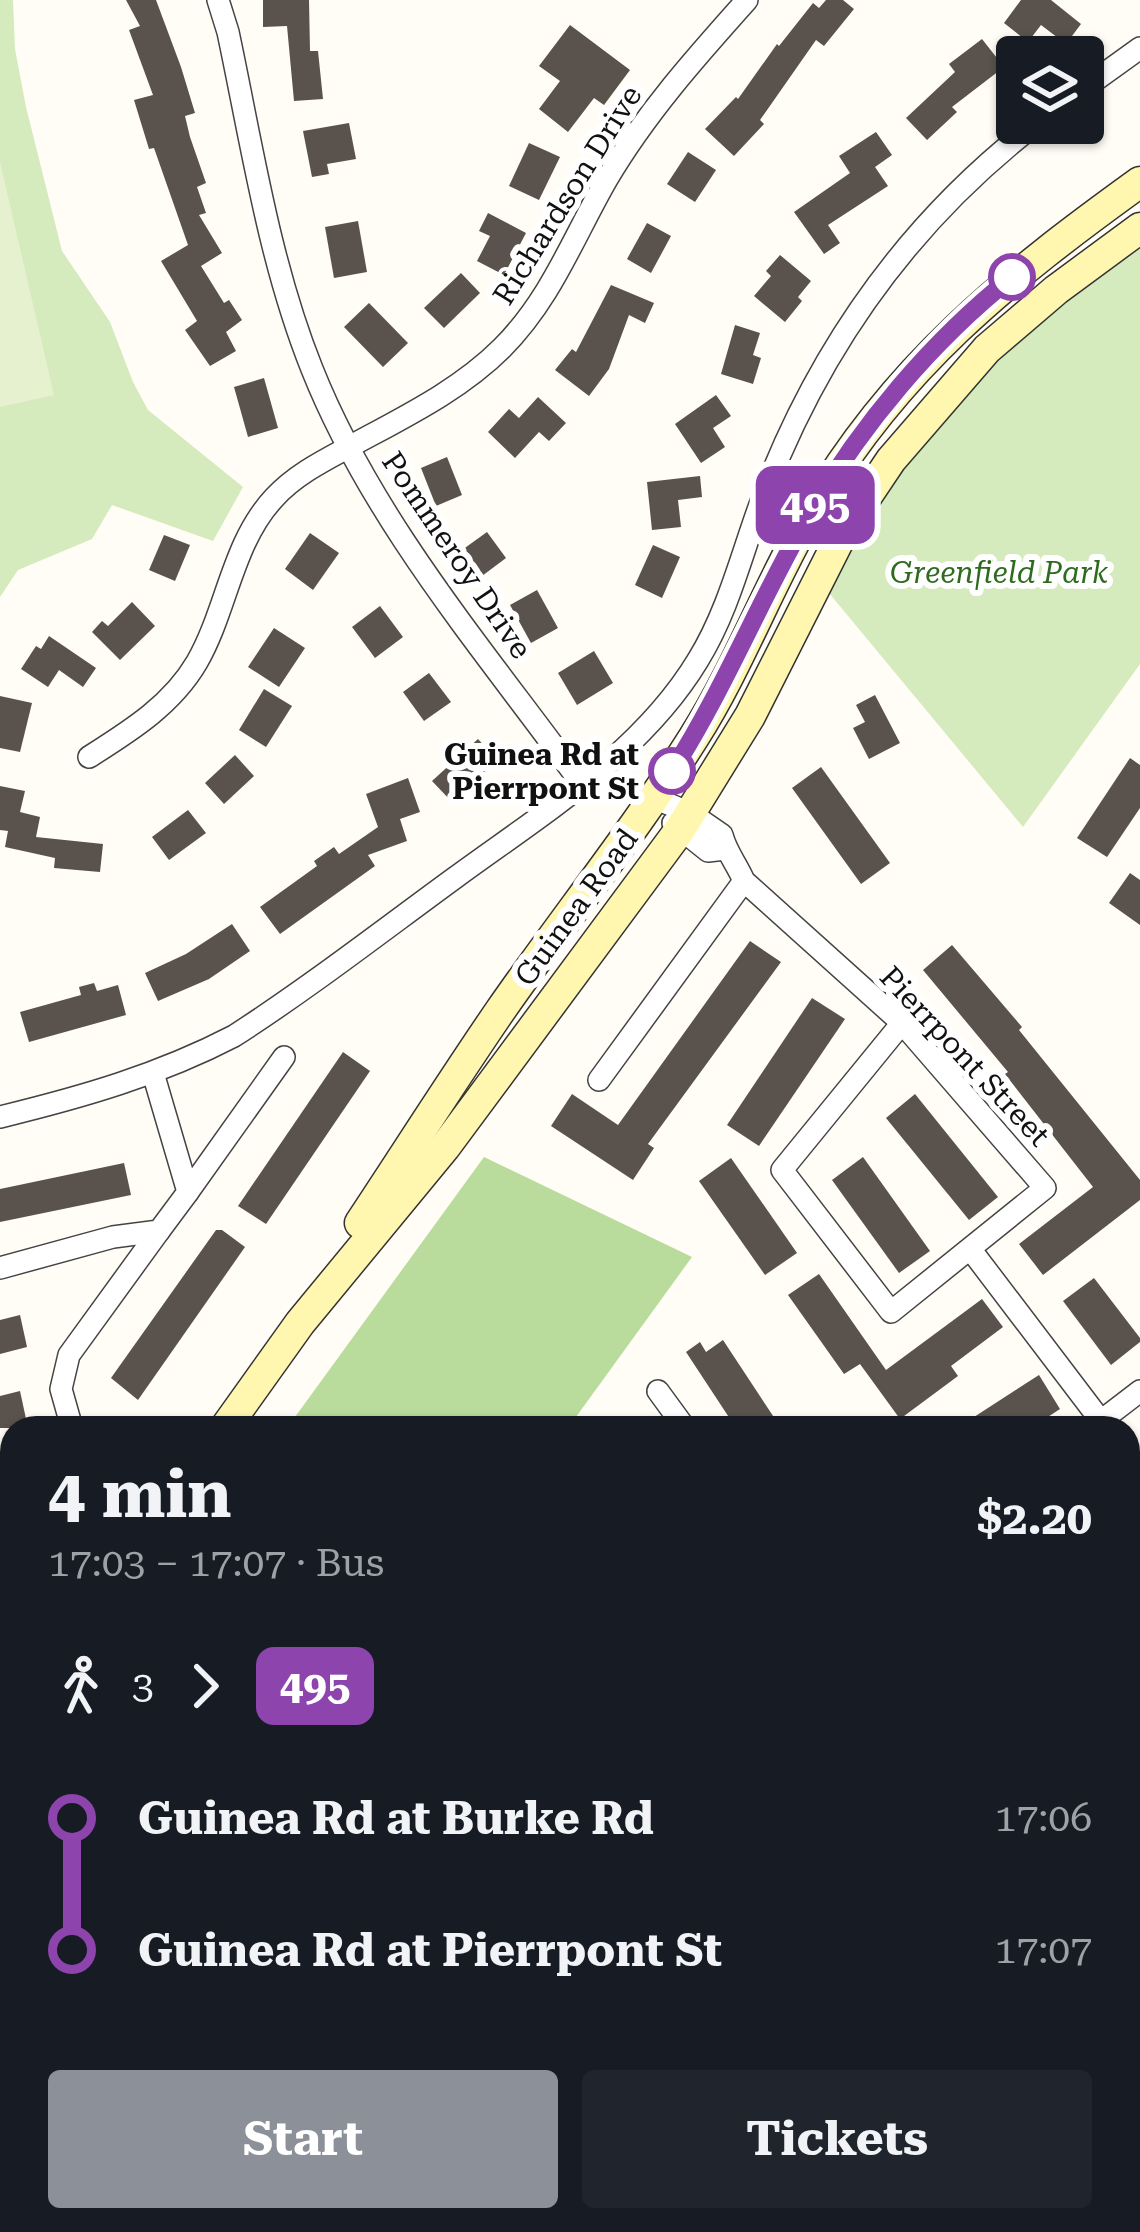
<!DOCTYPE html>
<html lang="en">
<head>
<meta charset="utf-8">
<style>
	:root { --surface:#171b24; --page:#20242c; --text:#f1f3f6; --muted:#9ea1a6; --accent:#8c9099 }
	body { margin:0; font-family:"Roboto Serif",serif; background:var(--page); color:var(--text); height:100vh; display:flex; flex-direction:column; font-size:45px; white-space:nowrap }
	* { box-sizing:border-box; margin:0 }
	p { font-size:39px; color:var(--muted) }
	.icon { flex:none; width:66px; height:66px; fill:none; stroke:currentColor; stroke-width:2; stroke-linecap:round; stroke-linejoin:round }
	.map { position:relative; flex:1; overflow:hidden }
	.details { position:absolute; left:0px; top:1416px; width:1140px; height:816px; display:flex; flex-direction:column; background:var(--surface); border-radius:36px 36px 0 0; box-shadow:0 3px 9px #0004 }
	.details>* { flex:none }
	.badge { padding:0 24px; border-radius:18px; font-size:42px; line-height:78px }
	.controls { position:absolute; left:996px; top:36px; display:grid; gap:24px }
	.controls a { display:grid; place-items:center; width:108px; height:108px; border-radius:12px; background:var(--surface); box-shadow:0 3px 9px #0004; font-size:60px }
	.map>.badge { position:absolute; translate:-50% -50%; box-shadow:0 0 0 6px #fff }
	.legs { display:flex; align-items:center; gap:18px; height:132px; padding:0 48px; font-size:39px }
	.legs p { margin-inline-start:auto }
	.overview { display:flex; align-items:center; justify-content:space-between; height:204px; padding:0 48px }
	h1 { font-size:66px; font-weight:700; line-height:90px }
	.primary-button { display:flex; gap:24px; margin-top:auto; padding:24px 48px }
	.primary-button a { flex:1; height:138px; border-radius:12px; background:var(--accent); color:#fff; font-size:48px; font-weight:700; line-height:138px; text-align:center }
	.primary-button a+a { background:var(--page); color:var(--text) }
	ul { padding:0 48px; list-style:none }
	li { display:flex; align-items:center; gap:42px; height:132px; font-size:45px }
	li i { display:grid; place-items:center; width:18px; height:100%; margin:0 15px; background:currentColor }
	li i::after { content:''; width:30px; height:30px; margin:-15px; border:9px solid; border-radius:50%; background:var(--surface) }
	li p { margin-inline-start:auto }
	li:first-child i { background:linear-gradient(#0000 50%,currentColor 0) }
	li:last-child i { background:linear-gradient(currentColor 50%,#0000 0) }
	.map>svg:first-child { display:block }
</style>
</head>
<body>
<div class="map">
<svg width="1140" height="2232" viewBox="0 0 1140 2232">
	<rect width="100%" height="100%" fill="#fffdf5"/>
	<g fill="#d5ebbd">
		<polygon points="0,0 13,0 15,49 26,107 62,251 110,322 133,382 148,410 243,487 213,541 112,505 92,539 18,570 0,597"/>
		<polygon points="1140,235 1140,664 1023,827 829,593 860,529 964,383"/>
	</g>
	<g fill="#b9dc9c">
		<polygon points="484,1157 692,1257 568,1428 287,1428"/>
		<polygon points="12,1803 12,2204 0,2222 0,1816"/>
	</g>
	<polygon fill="#e6f2cf" points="0,162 54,395 0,407"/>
	<g fill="#5a524d">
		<polygon points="126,0 156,0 181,67 195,113 185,116 190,137 206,183 197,187 206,213 199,215 222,253 201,266 224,303 229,300 242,320 226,332 236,351 210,366 185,330 197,321 161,261 188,245 154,148 149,149 134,100 153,95 129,30 140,26"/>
		<polygon points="263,0 309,0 310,51 318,51 323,99 294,101 287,26 263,27"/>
		<polygon points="826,0 843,0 854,9 824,46 816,40 760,120 764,124 734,156 705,129 736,97 738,99 777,44 779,46 813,3 819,8"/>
		<polygon points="1021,0 1051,0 1081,24 1066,44 1041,25 1028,42 1004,23"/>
		<polygon points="570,25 630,70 604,105 594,98 568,132 539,109 560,81 539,66"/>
		<polygon points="982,39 1004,67 952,107 957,112 927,140 906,118 955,72 949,64"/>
		<polygon points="349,123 356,159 327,164 329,174 312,177 303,131"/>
		<polygon points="876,132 892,155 875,167 888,186 828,225 840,243 824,254 794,212 850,173 839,156"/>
		<polygon points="529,143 560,157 539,200 509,186"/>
		<polygon points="688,152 716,170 695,202 667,184"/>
		<polygon points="488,213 526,233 504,275 477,261 490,236 479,231"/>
		<polygon points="358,221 367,272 334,278 325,227"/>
		<polygon points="647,223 671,236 651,273 627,259"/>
		<polygon points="780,255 811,281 798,297 802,301 785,322 754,296 771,276 766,271"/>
		<polygon points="461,273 480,293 444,328 424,308"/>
		<polygon points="611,285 654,303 645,323 629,315 609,369 589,396 555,370 572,349 576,352"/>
		<polygon points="369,303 408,343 383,367 344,327"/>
		<polygon points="735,325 760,333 753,355 761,358 753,384 721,374"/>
		<polygon points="264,378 278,428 248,437 234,387"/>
		<polygon points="716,395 731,416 713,428 725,447 701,463 675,424"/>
		<polygon points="538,397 566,423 549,441 539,432 515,458 488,432 509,409 519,418"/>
		<polygon points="447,457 462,495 436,506 421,468"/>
		<polygon points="700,476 702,497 678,500 681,527 652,530 647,482"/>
		<polygon points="487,532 506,558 482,576 462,550"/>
		<polygon points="310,533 339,553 313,590 285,569"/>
		<polygon points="164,535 190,545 175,581 149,570"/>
		<polygon points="653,545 680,557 662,598 635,585"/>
		<polygon points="537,590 558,628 531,643 510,605"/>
		<polygon points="132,602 155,626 120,660 92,632 102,621 108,626"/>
		<polygon points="380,606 403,637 375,658 352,627"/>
		<polygon points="274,628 305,648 279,687 248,667"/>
		<polygon points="49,636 96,668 83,687 59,670 48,687 21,669 36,646 41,649"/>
		<polygon points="594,651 613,683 577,705 558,673"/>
		<polygon points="429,673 451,702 424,721 403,692"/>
		<polygon points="264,689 292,706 266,747 239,730"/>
		<polygon points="875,695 900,743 869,759 853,728 865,722 856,705"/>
		<polygon points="0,696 32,703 20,752 0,748"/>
		<polygon points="478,739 497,760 452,802 432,781"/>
		<polygon points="235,755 254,776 224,804 205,783"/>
		<polygon points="1130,758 1140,765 1140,808 1107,857 1077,838"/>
		<polygon points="821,767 890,863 861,884 792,788"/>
		<polygon points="408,778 420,812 400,819 407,841 368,855 375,866 280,934 260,907 317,866 314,861 334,847 339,854 378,827 366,794"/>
		<polygon points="0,786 25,791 20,812 40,817 36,837 103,844 100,872 54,868 55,858 5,847 8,831 0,830"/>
		<polygon points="188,810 206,833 169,860 152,837"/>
		<polygon points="1130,873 1140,880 1140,925 1109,903"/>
		<polygon points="232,924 250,951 209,979 158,1001 145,973 186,954"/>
		<polygon points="750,941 781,962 648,1144 654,1148 633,1180 551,1126 572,1094 618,1125"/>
		<polygon points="952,945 1022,1027 1019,1030 1140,1180 1140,1200 1043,1275 1019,1244 1093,1187 1005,1074 1008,1072 923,970"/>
		<polygon points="94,983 97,991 118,985 126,1015 29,1042 20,1012 81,995 79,987"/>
		<polygon points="812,998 845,1019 759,1146 727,1125"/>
		<polygon points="343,1052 370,1071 266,1224 238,1206"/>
		<polygon points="915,1094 998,1197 969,1220 886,1118"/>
		<polygon points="863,1157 930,1251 899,1273 832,1180"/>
		<polygon points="731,1158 797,1253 765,1275 699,1181"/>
		<polygon points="124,1163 131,1195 0,1222 0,1189"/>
		<polygon points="216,1230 222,1230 245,1247 138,1400 111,1378"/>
		<polygon points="819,1274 886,1370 982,1299 1003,1327 951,1366 958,1376 900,1419 860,1364 844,1374 788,1295"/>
		<polygon points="1094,1278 1140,1338 1140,1342 1111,1365 1063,1301"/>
		<polygon points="20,1315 27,1347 0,1354 0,1320"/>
		<polygon points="723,1340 781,1428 736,1428 686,1352 700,1342 706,1352"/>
		<polygon points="1039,1375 1060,1409 1031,1428 982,1428 974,1417"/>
		<polygon points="20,1391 28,1428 0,1428 0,1396"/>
	</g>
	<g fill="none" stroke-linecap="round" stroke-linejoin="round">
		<defs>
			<g id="street">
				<path d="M 218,0 L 228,32 C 252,145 269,262 312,369 C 373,522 485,651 581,783"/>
				<polyline points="1083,89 1140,48"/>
				<path d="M 89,757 C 130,731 172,705 197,662 C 227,610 232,543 274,498 C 295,475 323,461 349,447 C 402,418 459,391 502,348 C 551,299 573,238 607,179 C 646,113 696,57 747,0"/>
				<path d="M 654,798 L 690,813 L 722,835 C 726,852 737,864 744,881 L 902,1023 L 1045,1188 L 891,1312 L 782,1170 L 902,1023"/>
				<polyline points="673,823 708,851 725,849"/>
				<polyline points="599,1080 744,881"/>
				<path d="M 0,1117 C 82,1097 159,1075 234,1036 C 310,987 382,931 456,877 C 542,814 642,753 698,660 C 730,608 743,548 765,491 C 822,344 912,219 1037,123"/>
				<polyline points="188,1192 284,1057"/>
				<polyline points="971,1250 1101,1421"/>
				<polyline points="0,1268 113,1237 159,1231 188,1192 153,1073"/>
				<polyline points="658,1391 685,1428"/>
				<polyline points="1093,1427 1140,1391"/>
				<polyline points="72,1428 61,1389 69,1355 159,1231"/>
				<polyline points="0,1669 12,1676"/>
				<polyline points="1128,1735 1140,1756"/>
				<polyline points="1128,2071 1140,2058"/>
				<polyline points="1120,2220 1126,2232"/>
				<polyline points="136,2232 153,2220"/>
				<polyline points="583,2232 597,2220"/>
				<polyline points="1048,2232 1053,2220"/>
			</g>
			<g id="secondary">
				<path d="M 360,1223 C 407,1152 452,1081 500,1011 C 564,919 634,832 694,737 C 739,666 768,586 811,512 C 895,367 1007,278 1140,182"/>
				<polyline points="225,1428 300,1323 445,1147 679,831 750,716 844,530 891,460 987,349 1056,290 1140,228"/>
				<polyline points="0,1742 12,1723"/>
			</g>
		</defs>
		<use href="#street" stroke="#444" stroke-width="24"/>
		<use href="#secondary" stroke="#333" stroke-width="33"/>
		<use href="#street" stroke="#fff" stroke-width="21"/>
		<use href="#secondary" stroke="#fff6b0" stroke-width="30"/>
	</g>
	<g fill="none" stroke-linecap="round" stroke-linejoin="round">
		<defs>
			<path id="line-1" d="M 672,771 C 725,688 761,597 810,513 C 862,424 932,341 1012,277"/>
		</defs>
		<use href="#line-1" stroke="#fff" stroke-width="27"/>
		<use href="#line-1" stroke="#8e44ad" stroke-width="18"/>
	</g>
	<g fill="#fff" stroke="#8e44ad" stroke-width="6">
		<circle cx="1012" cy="277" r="21"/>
		<circle cx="672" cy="771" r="21"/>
	</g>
	<g text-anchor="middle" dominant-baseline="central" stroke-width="12" stroke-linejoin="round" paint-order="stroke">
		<g font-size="30" fill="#111" stroke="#fff">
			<text transform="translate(567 195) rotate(-58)">Richardson Drive</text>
			<text transform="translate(457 555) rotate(56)">Pommeroy Drive</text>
			<text transform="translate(576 907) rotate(-54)">Guinea Road</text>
			<text transform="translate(965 1056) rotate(47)">Pierrpont Street</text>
		</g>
		<g font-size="30" font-style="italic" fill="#2f6b1f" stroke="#fff">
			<text x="999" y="572">Greenfield Park</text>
		</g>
		<g font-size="30" font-weight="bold" fill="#111" stroke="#fff" text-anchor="end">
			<text x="639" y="754">Guinea Rd at<tspan x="639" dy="34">Pierrpont St</tspan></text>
		</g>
	</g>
</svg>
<div class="controls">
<a><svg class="icon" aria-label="layers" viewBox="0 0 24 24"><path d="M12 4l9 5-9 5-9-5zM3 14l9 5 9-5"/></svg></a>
</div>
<b class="badge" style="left:815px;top:505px;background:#8e44ad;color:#fff">495</b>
<section class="details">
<div class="overview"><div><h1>4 min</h1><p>17:03 – 17:07 · Bus</p></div><b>$2.20</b></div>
<div class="legs"><svg class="icon" aria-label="walk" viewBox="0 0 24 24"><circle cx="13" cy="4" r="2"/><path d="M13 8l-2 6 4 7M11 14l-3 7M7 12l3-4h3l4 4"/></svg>3<svg class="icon" aria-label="forward" viewBox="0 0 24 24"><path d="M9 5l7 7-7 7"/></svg><b class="badge" style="background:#8e44ad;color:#fff">495</b></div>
<ul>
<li><i style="color:#8e44ad"></i><b>Guinea Rd at Burke Rd</b><p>17:06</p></li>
<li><i style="color:#8e44ad"></i><b>Guinea Rd at Pierrpont St</b><p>17:07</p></li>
</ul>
<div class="primary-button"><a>Start</a><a>Tickets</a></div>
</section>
</div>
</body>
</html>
